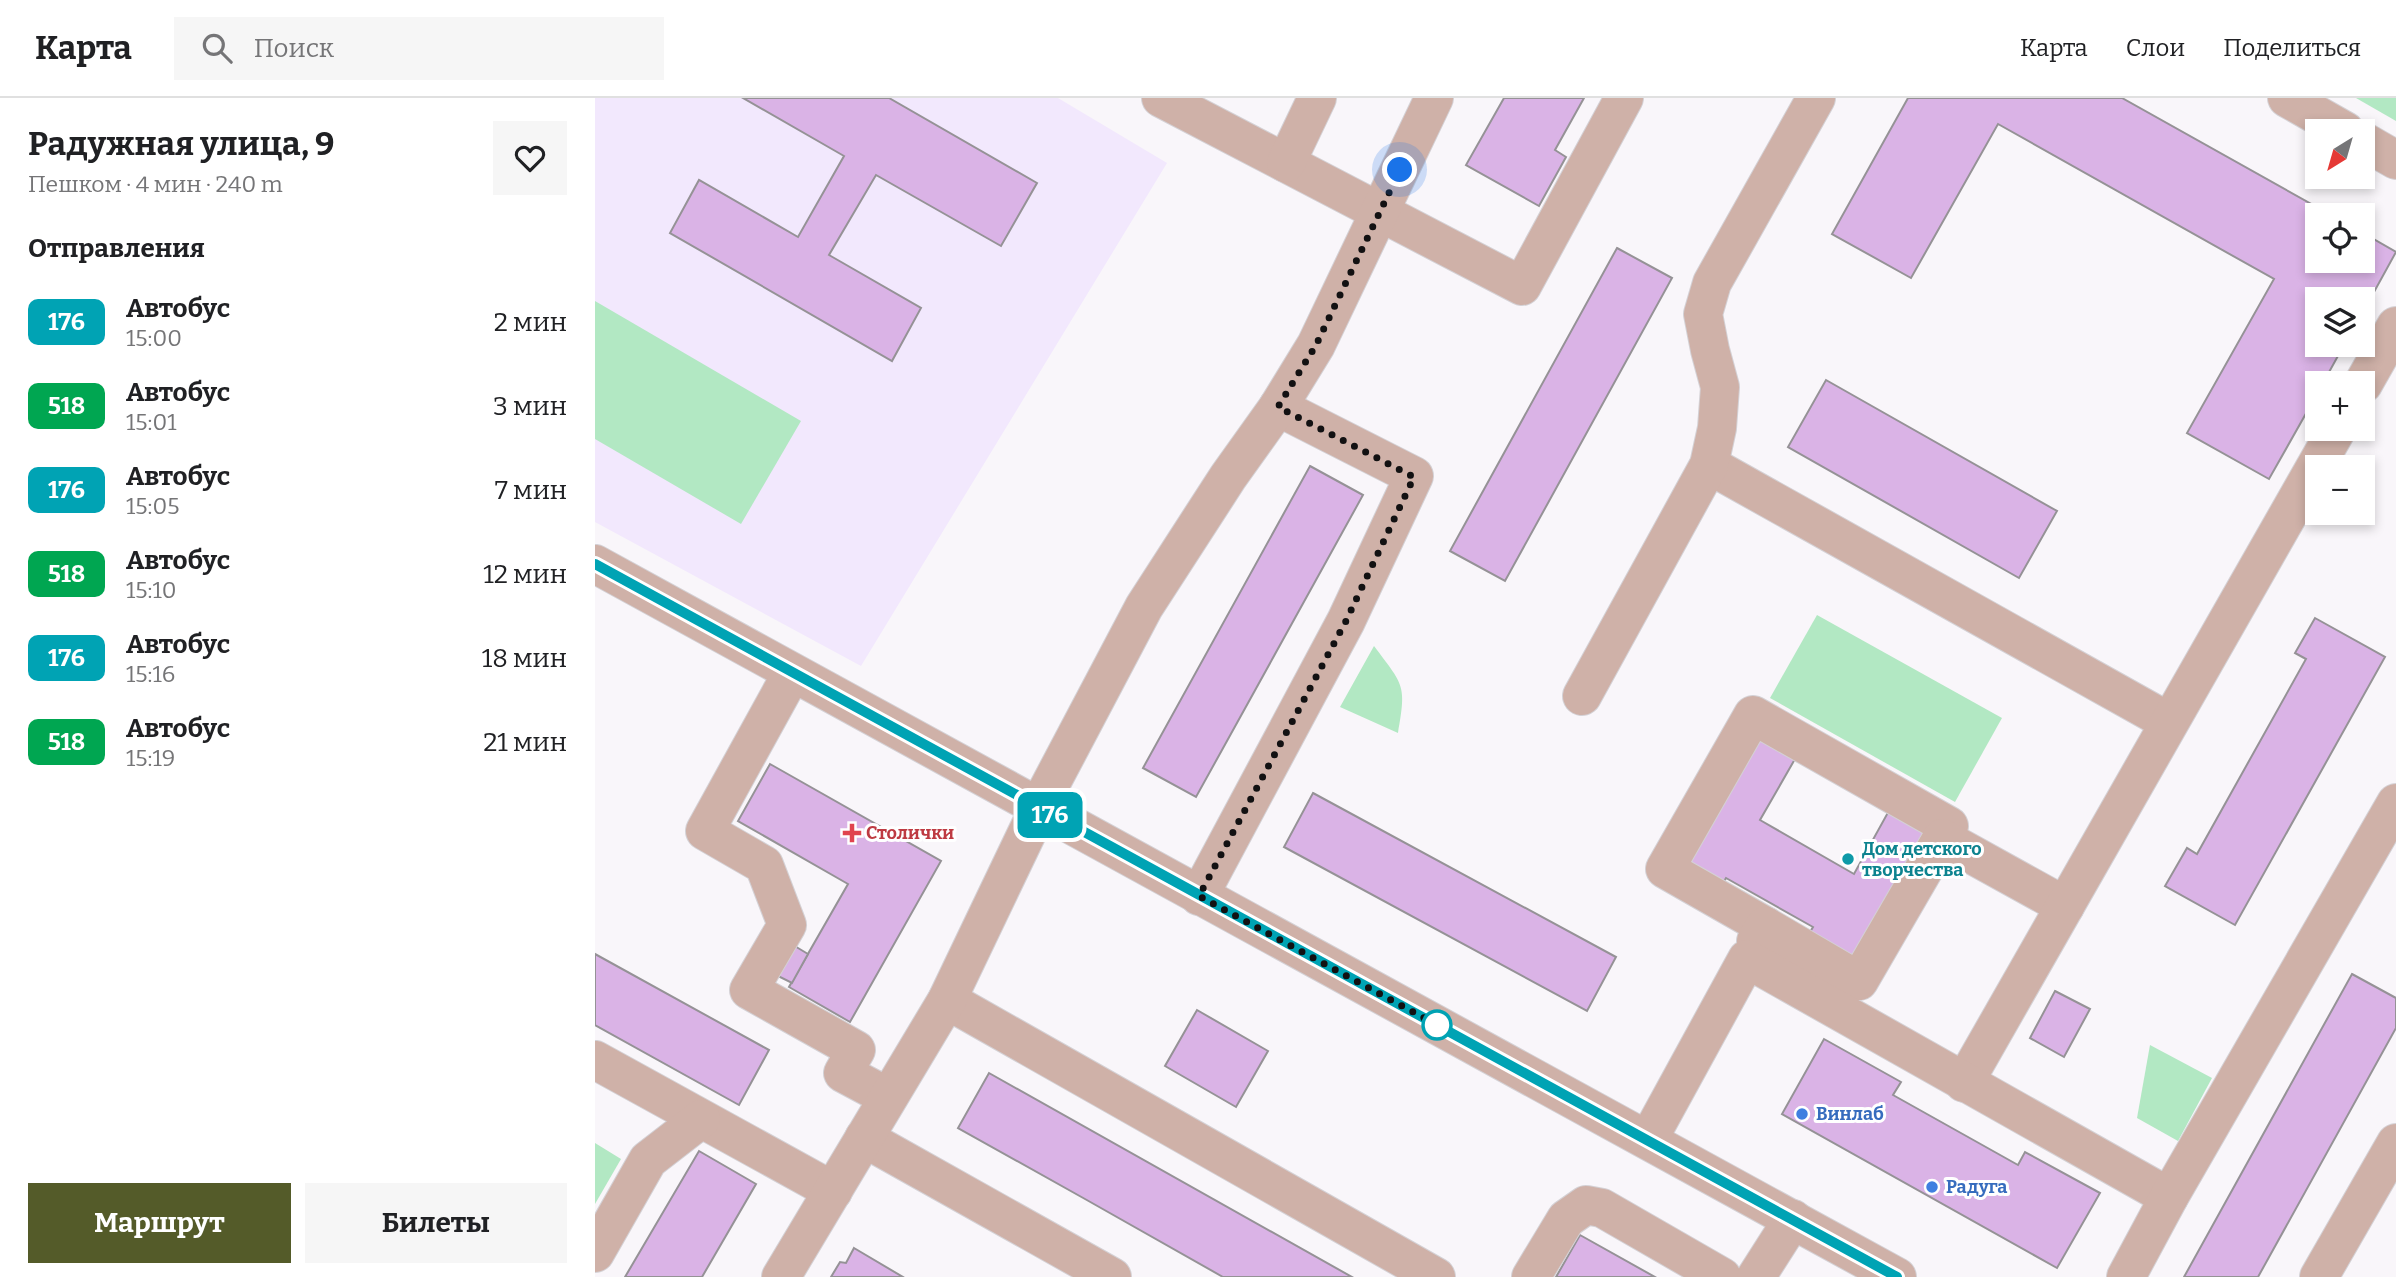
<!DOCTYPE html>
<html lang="ru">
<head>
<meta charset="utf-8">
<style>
	:root { --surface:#fff; --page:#f6f6f6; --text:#202124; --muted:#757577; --line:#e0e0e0; --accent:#545b29 }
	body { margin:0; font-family:Bitter,serif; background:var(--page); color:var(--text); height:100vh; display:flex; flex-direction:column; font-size:26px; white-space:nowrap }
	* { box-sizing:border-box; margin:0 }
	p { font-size:23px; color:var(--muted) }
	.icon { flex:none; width:38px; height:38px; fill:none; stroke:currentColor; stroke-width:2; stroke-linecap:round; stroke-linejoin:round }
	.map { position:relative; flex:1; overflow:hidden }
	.sheet { display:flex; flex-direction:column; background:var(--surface); width:595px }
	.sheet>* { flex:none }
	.badge { padding:0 14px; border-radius:10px; font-size:24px; line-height:46px }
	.needle { width:46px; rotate:217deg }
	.controls { position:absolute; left:1710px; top:21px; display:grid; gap:14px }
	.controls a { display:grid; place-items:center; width:70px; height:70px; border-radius:0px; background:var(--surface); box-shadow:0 4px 10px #0003; font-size:35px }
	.you { position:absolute; width:35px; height:35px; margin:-18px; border:5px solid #fff; border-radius:50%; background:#1a73e8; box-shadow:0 0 0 10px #1a73e833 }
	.map>.badge { position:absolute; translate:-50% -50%; box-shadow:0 0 0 4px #fff }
	h2 { padding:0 28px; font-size:26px; line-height:63px }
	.round { display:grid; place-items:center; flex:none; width:74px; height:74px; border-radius:0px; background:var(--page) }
	.summary { display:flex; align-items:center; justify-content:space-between; height:119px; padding:0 28px }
	h1 { font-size:33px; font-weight:700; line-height:52px }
	.primary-button { display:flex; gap:14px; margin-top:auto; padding:14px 28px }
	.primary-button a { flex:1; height:80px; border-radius:0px; background:var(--accent); color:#fff; font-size:28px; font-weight:700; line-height:80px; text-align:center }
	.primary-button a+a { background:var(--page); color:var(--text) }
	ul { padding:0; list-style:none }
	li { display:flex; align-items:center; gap:21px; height:84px; padding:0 28px }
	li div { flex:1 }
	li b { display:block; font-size:26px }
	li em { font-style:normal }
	li .badge { min-width:77px; font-weight:700; text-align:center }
	header { display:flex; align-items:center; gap:42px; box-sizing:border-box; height:98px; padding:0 35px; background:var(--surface); border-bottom:2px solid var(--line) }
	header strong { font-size:33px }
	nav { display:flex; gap:38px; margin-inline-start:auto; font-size:24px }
	.search { width:490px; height:63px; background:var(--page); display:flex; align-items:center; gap:18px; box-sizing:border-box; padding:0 24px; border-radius:0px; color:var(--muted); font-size:26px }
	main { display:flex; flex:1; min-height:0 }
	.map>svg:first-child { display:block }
</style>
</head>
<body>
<header>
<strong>Карта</strong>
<div class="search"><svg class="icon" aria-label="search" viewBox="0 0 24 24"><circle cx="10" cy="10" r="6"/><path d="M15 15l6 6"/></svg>Поиск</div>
<nav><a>Карта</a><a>Слои</a><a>Поделиться</a></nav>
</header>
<main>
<section class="sheet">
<div class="summary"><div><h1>Радужная улица, 9</h1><p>Пешком · 4 мин · 240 m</p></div><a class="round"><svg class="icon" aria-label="heart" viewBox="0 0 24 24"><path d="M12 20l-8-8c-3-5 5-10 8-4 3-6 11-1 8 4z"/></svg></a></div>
<h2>Отправления</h2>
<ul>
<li><span class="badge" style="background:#00a3b4;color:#fff">176</span><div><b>Автобус</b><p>15:00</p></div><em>2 мин</em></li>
<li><span class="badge" style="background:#00a651;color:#fff">518</span><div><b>Автобус</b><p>15:01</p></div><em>3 мин</em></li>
<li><span class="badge" style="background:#00a3b4;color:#fff">176</span><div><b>Автобус</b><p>15:05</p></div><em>7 мин</em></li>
<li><span class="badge" style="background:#00a651;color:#fff">518</span><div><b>Автобус</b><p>15:10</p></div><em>12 мин</em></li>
<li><span class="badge" style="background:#00a3b4;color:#fff">176</span><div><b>Автобус</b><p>15:16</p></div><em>18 мин</em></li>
<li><span class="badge" style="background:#00a651;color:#fff">518</span><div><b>Автобус</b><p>15:19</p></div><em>21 мин</em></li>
</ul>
<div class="primary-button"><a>Маршрут</a><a>Билеты</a></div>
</section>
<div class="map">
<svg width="1801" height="1179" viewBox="0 0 1801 1179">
	<rect width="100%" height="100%" fill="#f9f6fa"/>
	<polygon fill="#f2e8fd" points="0,0 463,0 572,65 266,568 0,424"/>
	<g fill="#b2e8c3">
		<polygon points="1761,0 1801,0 1801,23"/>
		<polygon points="0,203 206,323 146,426 0,341"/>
		<polygon points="1222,517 1407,620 1360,704 1175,600"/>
		<path d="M 779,548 C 808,587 812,586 803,635 L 745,609 Z"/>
		<polygon points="1555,947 1617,980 1583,1043 1542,1020"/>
		<polygon points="0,1045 26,1061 0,1106"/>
	</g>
	<g fill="#dab3e6" stroke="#959296" stroke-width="2">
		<polygon points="148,0 294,0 442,85 406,148 281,77 234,157 326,210 297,263 75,135 104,82 203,139 249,58"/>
		<polygon points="909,0 989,0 960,52 971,59 944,108 871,67"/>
		<polygon points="1313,0 1527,0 1736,117 1722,117 1722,163 1768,163 1768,135 1801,154 1768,214 1768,201 1722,201 1722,247 1749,247 1728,285 1722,285 1722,296 1674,381 1592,335 1679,181 1403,26 1316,180 1237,136"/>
		<polygon points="1022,150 1077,180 910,483 855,453"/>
		<polygon points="1231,282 1462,413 1424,480 1193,349"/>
		<polygon points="715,368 768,397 601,699 548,670"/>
		<polygon points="1720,520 1790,559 1640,827 1570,788 1592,750 1602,756 1711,561 1700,555"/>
		<polygon points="1162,640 1200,661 1165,722 1259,776 1296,709 1332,729 1255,864 1212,839 1218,829 1131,780 1125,790 1088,769"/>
		<polygon points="175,666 346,763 255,924 194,889 253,786 143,723"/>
		<polygon points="718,695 1021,859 992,913 689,749"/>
		<polygon points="198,847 213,856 197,885 181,877"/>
		<polygon points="0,856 174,952 144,1007 0,927"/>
		<polygon points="1757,876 1801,900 1801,930 1663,1179 1589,1179"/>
		<polygon points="1460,893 1495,911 1469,959 1435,940"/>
		<polygon points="602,912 673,953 641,1009 570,968"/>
		<polygon points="1229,941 1306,984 1298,997 1423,1067 1430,1054 1505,1095 1462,1170 1187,1016"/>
		<polygon points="394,975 757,1179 628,1179 490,1101 363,1030"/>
		<polygon points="104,1053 161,1086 107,1179 30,1179"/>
		<polygon points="985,1137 1060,1179 961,1179"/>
		<polygon points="259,1150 308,1179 236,1179 245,1164 251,1165"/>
	</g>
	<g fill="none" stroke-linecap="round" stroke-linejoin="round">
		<defs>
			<g id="minor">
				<polyline points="566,0 927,188 1029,0"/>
				<polyline points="1692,0 1750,33"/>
				<polyline points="1768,43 1801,62"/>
				<polyline points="691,65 722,0"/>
				<polyline points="1768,286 1801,228"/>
				<polyline points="1114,367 1574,624"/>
				<polyline points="0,466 1302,1179"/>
				<polyline points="197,575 110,733 169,767 192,827 154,892 261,952 248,975 293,999"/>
				<polyline points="987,598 1114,367 1122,330 1125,289 1115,252 1108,216 1117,185 1221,0"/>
				<polyline points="604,798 751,523 819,378 683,309"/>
				<polyline points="1170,828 1070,771 1158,617 1354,728 1347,740"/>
				<polyline points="1161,843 1170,828 1264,883 1347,740 1470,808"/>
				<polyline points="352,902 841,1179"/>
				<polyline points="0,962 238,1093"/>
				<polyline points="1369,985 1742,331"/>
				<polyline points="269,1040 517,1179"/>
				<polyline points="1053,1042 1152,861 1574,1099"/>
				<polyline points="0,1155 53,1062 106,1021"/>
				<polyline points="186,1179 352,902 453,691 549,509 633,379 683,309 721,247 839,0"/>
				<polyline points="936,1179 971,1121 991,1107 1007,1110 1127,1179"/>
				<polyline points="1161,1179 1198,1121"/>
				<polyline points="1531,1179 1574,1099 1801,705"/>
				<polyline points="1724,1179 1801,1045"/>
			</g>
		</defs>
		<use href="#minor" stroke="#d4d1d5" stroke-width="40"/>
		<use href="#minor" stroke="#cfb1a8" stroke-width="38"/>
	</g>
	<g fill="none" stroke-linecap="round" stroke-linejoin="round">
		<defs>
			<polyline id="line" points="0,466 1302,1179"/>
		</defs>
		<use href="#line" stroke="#fff" stroke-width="16"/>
		<use href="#line" stroke="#00a3b4" stroke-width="10"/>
		<polyline stroke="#121112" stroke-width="7" stroke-dasharray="0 12.6" points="805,72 721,247 683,309 819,379 751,523 604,798 842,927"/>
	</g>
	<path fill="#e0444e" stroke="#fff" stroke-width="2.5" d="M253.5 724.5h7v7h7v7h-7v7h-7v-7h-7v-7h7z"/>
	<circle fill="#0f9aa8" stroke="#fff" stroke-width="2.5" cx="1253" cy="761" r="7"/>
	<circle fill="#fff" stroke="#00a3b4" stroke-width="3.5" cx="842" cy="927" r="14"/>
	<g fill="#3f7fe0" stroke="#fff" stroke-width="2.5">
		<circle cx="1207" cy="1016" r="7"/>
		<circle cx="1337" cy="1089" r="7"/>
	</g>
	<g text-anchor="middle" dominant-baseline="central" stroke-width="6" stroke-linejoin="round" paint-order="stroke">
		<g font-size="18" font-weight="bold" fill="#be3a42" stroke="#fff" text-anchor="start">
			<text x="271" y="735">Столички</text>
		</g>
		<g font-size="18" font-weight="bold" fill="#0d838f" stroke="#fff" text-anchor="start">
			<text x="1267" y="751">Дом детского<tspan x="1267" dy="21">творчества</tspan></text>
		</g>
		<g font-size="18" font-weight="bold" fill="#366cbe" stroke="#fff" text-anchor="start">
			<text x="1221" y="1016">Винлаб</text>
			<text x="1351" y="1089">Радуга</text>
		</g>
	</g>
</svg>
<div class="controls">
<a><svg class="needle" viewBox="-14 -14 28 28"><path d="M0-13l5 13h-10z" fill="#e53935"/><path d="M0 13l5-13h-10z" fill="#757577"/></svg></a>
<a><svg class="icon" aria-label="locate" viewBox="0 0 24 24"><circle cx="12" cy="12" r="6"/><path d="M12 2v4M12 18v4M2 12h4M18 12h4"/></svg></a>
<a><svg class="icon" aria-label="layers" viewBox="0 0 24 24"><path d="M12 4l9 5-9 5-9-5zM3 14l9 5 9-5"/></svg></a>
<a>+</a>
<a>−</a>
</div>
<div class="you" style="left:805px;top:72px"></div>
<b class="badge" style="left:455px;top:717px;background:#00a3b4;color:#fff">176</b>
</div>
</main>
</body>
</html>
